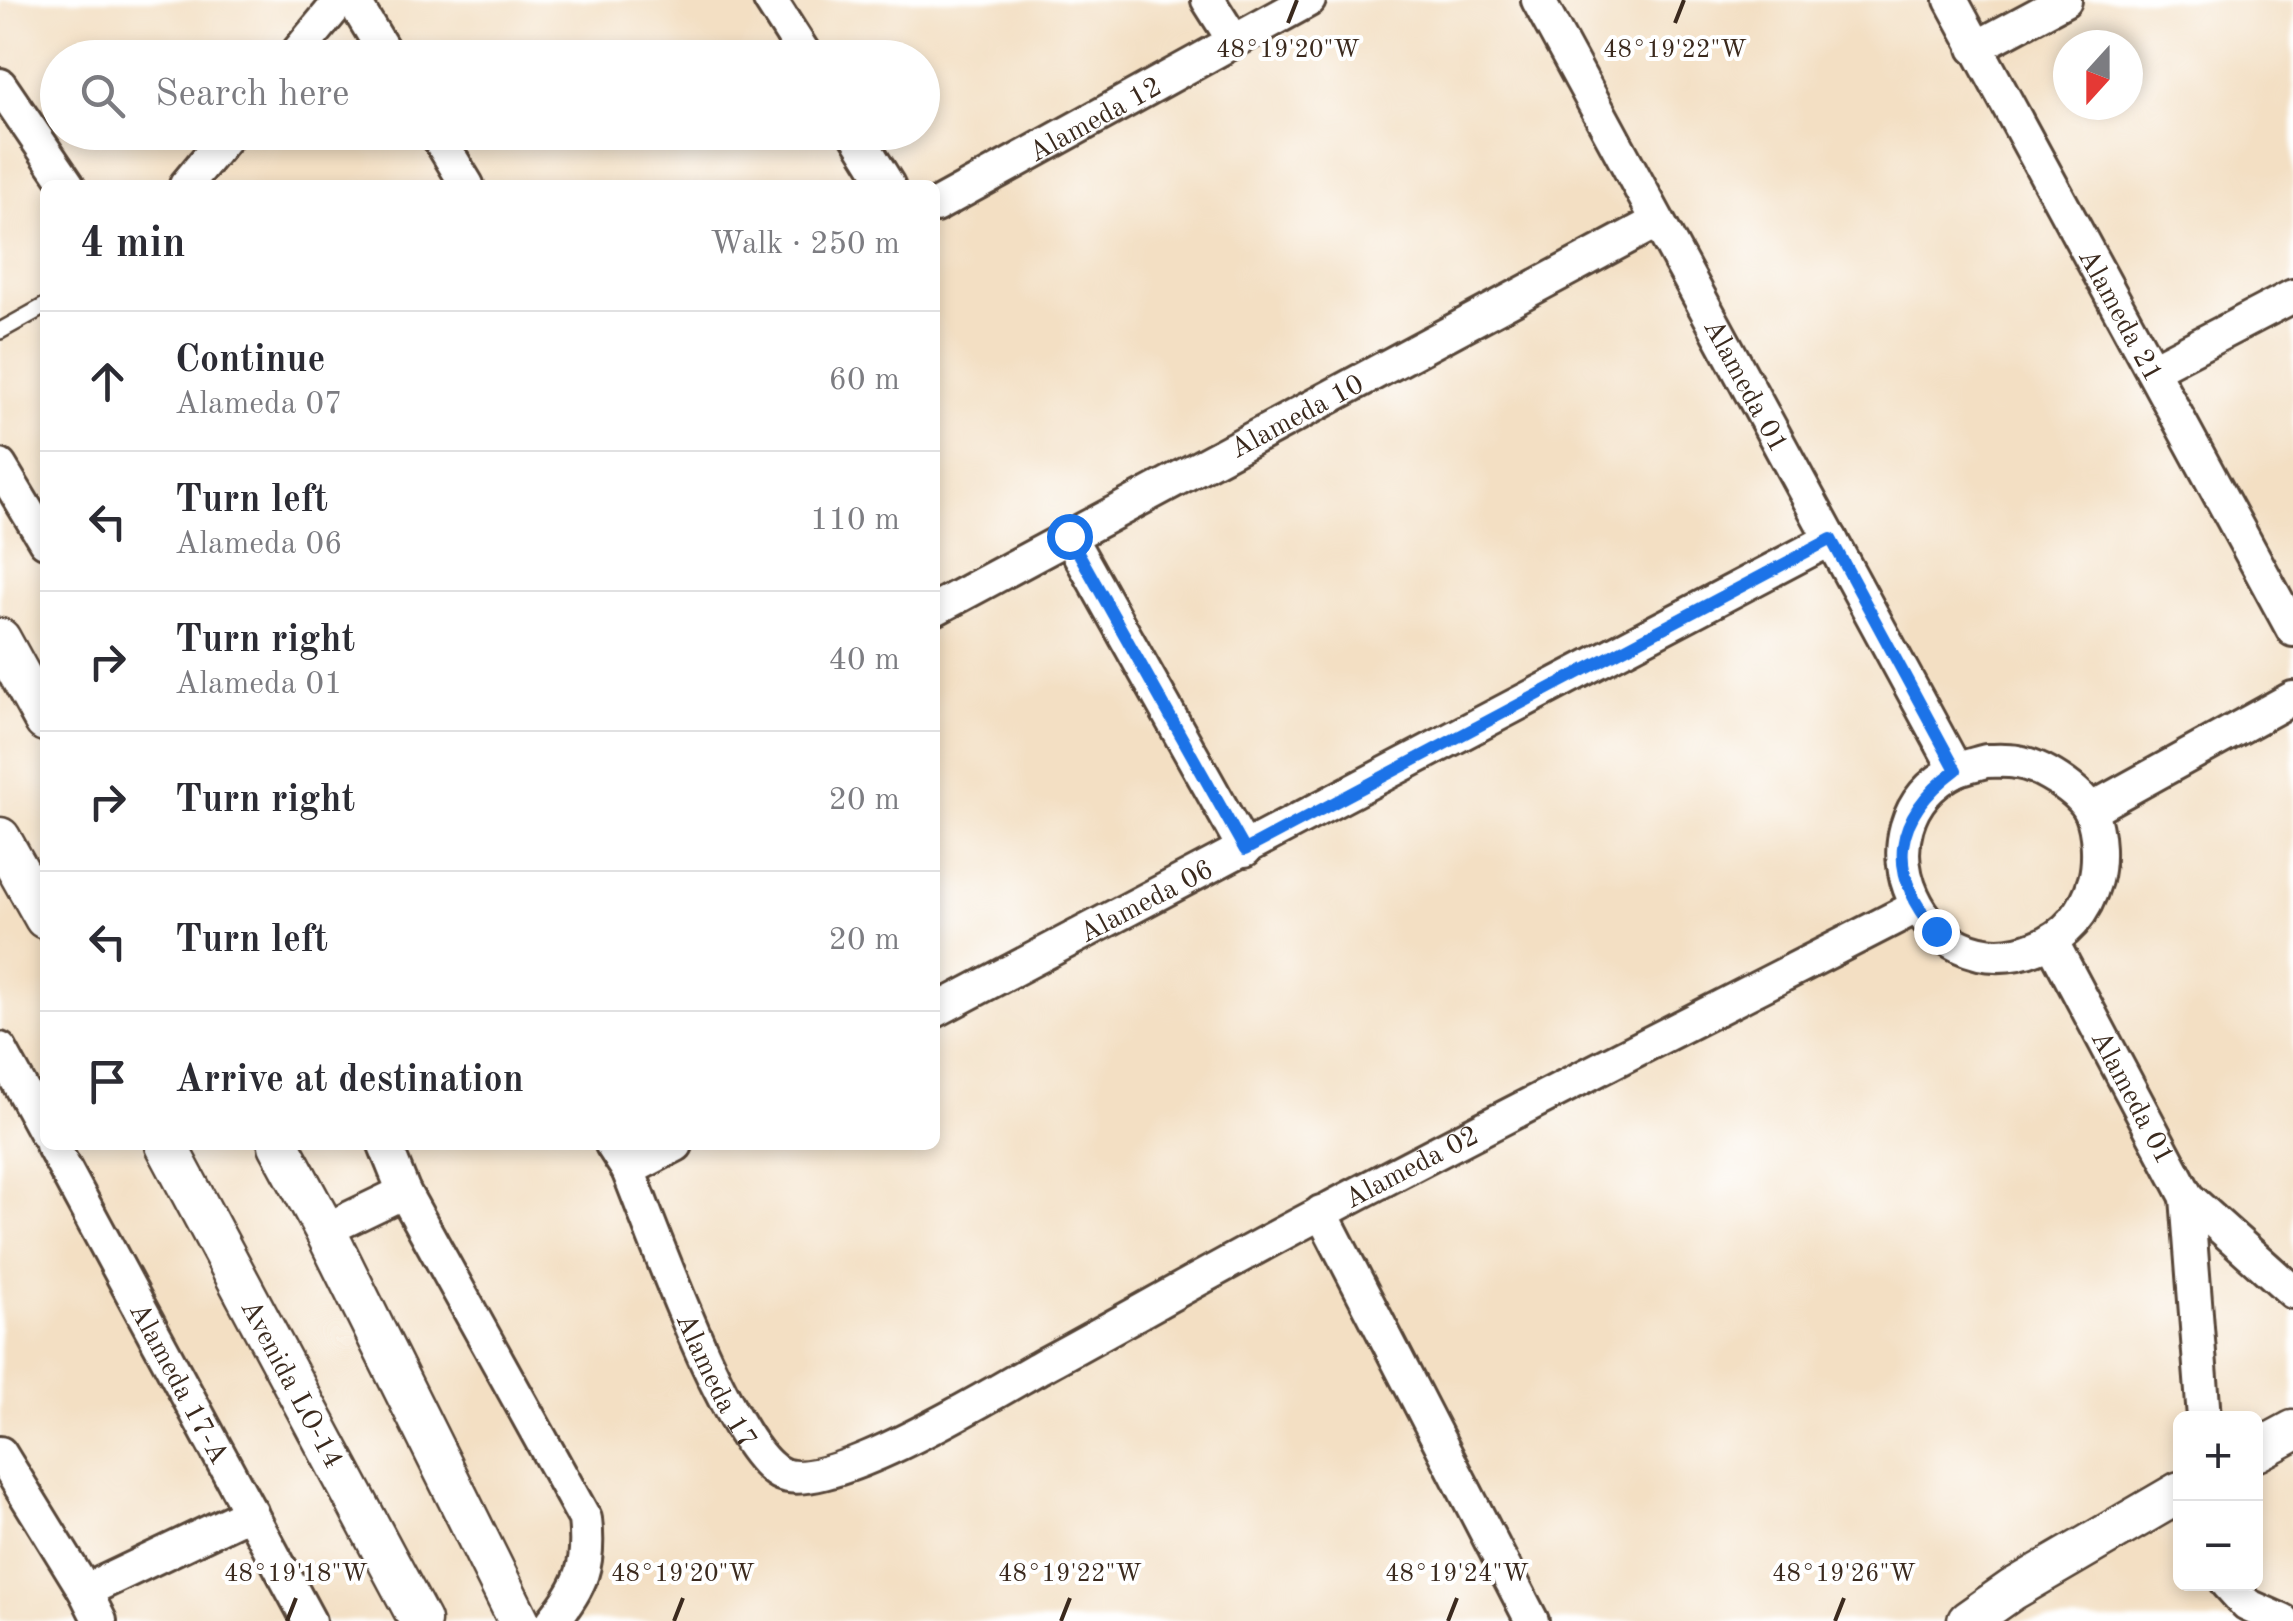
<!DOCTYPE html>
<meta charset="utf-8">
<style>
body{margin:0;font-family:"Old Standard TT",serif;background:#f7f7f7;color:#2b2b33}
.controls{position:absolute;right:30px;bottom:30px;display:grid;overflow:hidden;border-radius:15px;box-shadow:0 5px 15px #0003}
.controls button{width:90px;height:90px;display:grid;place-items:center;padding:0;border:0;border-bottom:2px solid #e1e1e2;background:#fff;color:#2b2b33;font:50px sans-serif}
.compass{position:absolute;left:2053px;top:30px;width:90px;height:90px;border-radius:50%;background:#fff;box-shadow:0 5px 15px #0003;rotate:201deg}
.stop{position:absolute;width:30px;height:30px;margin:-22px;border:8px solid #1a73e8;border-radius:50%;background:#fff}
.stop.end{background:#1a73e8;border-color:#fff;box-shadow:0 2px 10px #0008}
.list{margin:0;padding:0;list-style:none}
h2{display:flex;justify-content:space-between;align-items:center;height:130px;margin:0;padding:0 40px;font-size:42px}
h2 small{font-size:32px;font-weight:400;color:#7c7c81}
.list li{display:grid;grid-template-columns:65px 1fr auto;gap:30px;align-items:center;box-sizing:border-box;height:140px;padding:0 40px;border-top:2px solid #e1e1e2}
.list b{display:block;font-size:38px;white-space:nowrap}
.list p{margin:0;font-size:32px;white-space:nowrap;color:#7c7c81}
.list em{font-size:32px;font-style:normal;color:#7c7c81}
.icon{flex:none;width:55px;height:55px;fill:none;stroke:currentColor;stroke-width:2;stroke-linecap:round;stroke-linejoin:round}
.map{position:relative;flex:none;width:2293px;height:1621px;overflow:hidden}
.search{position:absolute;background:#fff;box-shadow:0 5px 15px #0003;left:40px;top:40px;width:900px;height:110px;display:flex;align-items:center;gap:25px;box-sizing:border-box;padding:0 35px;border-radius:55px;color:#7c7c81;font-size:38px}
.panel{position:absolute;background:#fff;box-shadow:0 5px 15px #0003;left:40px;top:180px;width:900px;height:970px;border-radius:15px}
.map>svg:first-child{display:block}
</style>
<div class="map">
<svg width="2293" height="1621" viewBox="0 0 2293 1621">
<rect width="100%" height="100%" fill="#fff"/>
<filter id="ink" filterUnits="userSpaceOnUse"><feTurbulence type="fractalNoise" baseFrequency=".01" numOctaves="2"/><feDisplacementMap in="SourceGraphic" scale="20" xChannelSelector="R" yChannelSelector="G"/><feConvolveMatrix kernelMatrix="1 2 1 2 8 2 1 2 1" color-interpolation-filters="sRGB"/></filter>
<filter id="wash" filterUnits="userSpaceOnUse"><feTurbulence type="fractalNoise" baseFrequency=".0048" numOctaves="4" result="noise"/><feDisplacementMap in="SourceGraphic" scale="40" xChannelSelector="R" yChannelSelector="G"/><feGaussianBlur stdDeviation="2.25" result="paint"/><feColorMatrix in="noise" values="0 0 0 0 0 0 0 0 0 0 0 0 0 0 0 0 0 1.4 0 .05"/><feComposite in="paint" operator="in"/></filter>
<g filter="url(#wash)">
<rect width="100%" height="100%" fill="#f3dfc3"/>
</g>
<g filter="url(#ink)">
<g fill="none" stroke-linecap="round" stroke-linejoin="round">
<defs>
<polyline id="service" points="0,331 45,306"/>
<g id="minor">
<polyline points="353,0 388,58"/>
<polyline points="770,0 807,58"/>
<polyline points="1208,0 1234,41"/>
<path id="s1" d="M1538,0L1956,770"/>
<path id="s2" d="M1951,0L2293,630"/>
<polyline points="1975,48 2065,0"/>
<polyline points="293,58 341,0"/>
<polyline points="0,85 68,185"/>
<polyline points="435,132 467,185"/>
<polyline points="855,132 888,185"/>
<polyline points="186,185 230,132"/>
<path id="s3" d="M935,206L1309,0"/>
<polyline points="2153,369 2293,296"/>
<polyline points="0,466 45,541"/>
<polyline points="1069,536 1245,850"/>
<path id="s4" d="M935,609L1656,222"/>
<path d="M1986,761C1996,761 2007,760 2017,762C2040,765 2081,791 2091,812C2099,832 2100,861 2095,880C2086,911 2068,935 2037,947C1923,993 1847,825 1956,770C1965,766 1976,764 1986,761Z"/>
<polyline points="2090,810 2293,698"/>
<path id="s5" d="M2052,942L2187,1197L2293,1292"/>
<path id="s6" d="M935,1011L1831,539"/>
<polyline points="0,1049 45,1132"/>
<path id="s7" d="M52,1145L309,1621"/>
<path d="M385,1145L404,1192L585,1519C590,1565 582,1585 553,1621"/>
<path id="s8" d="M612,1145L628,1170C653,1231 728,1445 779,1473C825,1498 998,1390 1045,1364C1137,1314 1229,1261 1323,1212C1519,1108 1718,1009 1916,907"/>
<polyline points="628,1170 676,1145"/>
<polyline points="2187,1197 2204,1418"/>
<polyline points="1321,1212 1532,1621"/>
<polyline points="325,1230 404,1192"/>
<polyline points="0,1453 85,1591 100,1621"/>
<polyline points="2228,1584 2247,1605 2283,1621"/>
<polyline points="85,1591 251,1512"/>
</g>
<g id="tertiary">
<polyline points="0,639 45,721"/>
<polyline points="0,838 45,918"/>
<path id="s9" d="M166,1145L420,1621"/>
<polyline points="279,1145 325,1230 519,1621"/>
<polyline points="2256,1451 2293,1431"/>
<polyline points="1968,1621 2012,1590 2180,1492"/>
</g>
</defs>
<!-- service casing -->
<use href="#service" stroke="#574537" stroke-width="20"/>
<!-- minor casing -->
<use href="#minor" stroke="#574537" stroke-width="38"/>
<!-- tertiary casing -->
<use href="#tertiary" stroke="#574537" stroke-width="45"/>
<!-- service -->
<use href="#service" stroke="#fff" stroke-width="15"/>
<!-- minor -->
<use href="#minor" stroke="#fff" stroke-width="32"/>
<!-- tertiary -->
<use href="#tertiary" stroke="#fff" stroke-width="40"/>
</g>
</g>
<g fill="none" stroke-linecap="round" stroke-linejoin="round" filter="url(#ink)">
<!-- route -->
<path stroke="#1a73e8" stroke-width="12" d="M1069,536L1245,850L1831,539L1956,770C1893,817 1885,870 1936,931"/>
</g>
<!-- ticks -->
<path fill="none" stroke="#3b2a1e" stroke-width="4" d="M1288,23L1297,0M1675,23L1684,0M287,1621L296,1598M674,1621L683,1598M1061,1621L1070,1598M1448,1621L1457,1598M1835,1621L1844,1598"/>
<g text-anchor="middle" stroke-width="8" stroke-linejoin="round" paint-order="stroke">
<!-- street labels -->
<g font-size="28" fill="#3b2a1e" stroke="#fff">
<text dy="10" stroke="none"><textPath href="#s3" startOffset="182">Alameda 12</textPath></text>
<text dy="10" stroke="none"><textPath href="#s2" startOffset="358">Alameda 21</textPath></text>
<text dy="10" stroke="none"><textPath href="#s1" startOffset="438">Alameda 01</textPath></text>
<text dy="10" stroke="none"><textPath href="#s4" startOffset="410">Alameda 10</textPath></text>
<text dy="10" stroke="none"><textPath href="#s6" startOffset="238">Alameda 06</textPath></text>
<text dy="10" stroke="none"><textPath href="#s5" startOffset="175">Alameda 01</textPath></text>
<text dy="10" stroke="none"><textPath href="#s8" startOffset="1080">Alameda 02</textPath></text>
<text dy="10" stroke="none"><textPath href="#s8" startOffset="258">Alameda 17</textPath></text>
<text dy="10" stroke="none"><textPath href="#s7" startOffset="270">Alameda 17-A</textPath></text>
<text dy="10" stroke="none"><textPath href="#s9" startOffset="270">Avenida LO-14</textPath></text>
</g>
</g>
<g font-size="25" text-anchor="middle" fill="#3b2a1e" stroke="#fff" stroke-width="8" stroke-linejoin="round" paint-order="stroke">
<text x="1675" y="57">48°19'22"W</text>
<text x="1288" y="57">48°19'20"W</text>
<text x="296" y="1581">48°19'18"W</text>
<text x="683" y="1581">48°19'20"W</text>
<text x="1070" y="1581">48°19'22"W</text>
<text x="1457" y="1581">48°19'24"W</text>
<text x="1844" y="1581">48°19'26"W</text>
</g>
</svg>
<div class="controls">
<button>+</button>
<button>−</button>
</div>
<svg class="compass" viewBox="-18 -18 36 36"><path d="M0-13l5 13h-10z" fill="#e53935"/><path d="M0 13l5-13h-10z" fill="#7c7c81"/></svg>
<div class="stop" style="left:1069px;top:536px"></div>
<div class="stop end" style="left:1936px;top:931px"></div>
<div class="search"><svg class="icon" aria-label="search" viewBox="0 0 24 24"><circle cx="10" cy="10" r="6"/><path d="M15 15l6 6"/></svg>Search here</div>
<section class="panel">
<h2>4 min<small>Walk · 250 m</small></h2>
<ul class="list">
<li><svg class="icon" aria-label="ahead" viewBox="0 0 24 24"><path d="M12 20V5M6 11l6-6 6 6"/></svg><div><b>Continue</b><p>Alameda 07</p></div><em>60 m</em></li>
<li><svg class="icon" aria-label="left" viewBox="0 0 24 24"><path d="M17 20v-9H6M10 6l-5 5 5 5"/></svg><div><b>Turn left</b><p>Alameda 06</p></div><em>110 m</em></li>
<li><svg class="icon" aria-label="right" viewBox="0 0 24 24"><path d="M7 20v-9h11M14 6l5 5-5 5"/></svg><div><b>Turn right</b><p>Alameda 01</p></div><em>40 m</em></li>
<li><svg class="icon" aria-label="right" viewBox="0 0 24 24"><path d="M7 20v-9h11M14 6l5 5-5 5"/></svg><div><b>Turn right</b></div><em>20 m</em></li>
<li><svg class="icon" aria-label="left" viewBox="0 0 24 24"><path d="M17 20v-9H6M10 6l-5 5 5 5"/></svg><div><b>Turn left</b></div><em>20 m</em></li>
<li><svg class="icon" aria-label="arrive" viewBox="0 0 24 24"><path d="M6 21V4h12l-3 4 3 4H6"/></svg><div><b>Arrive at destination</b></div></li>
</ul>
</section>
</div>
